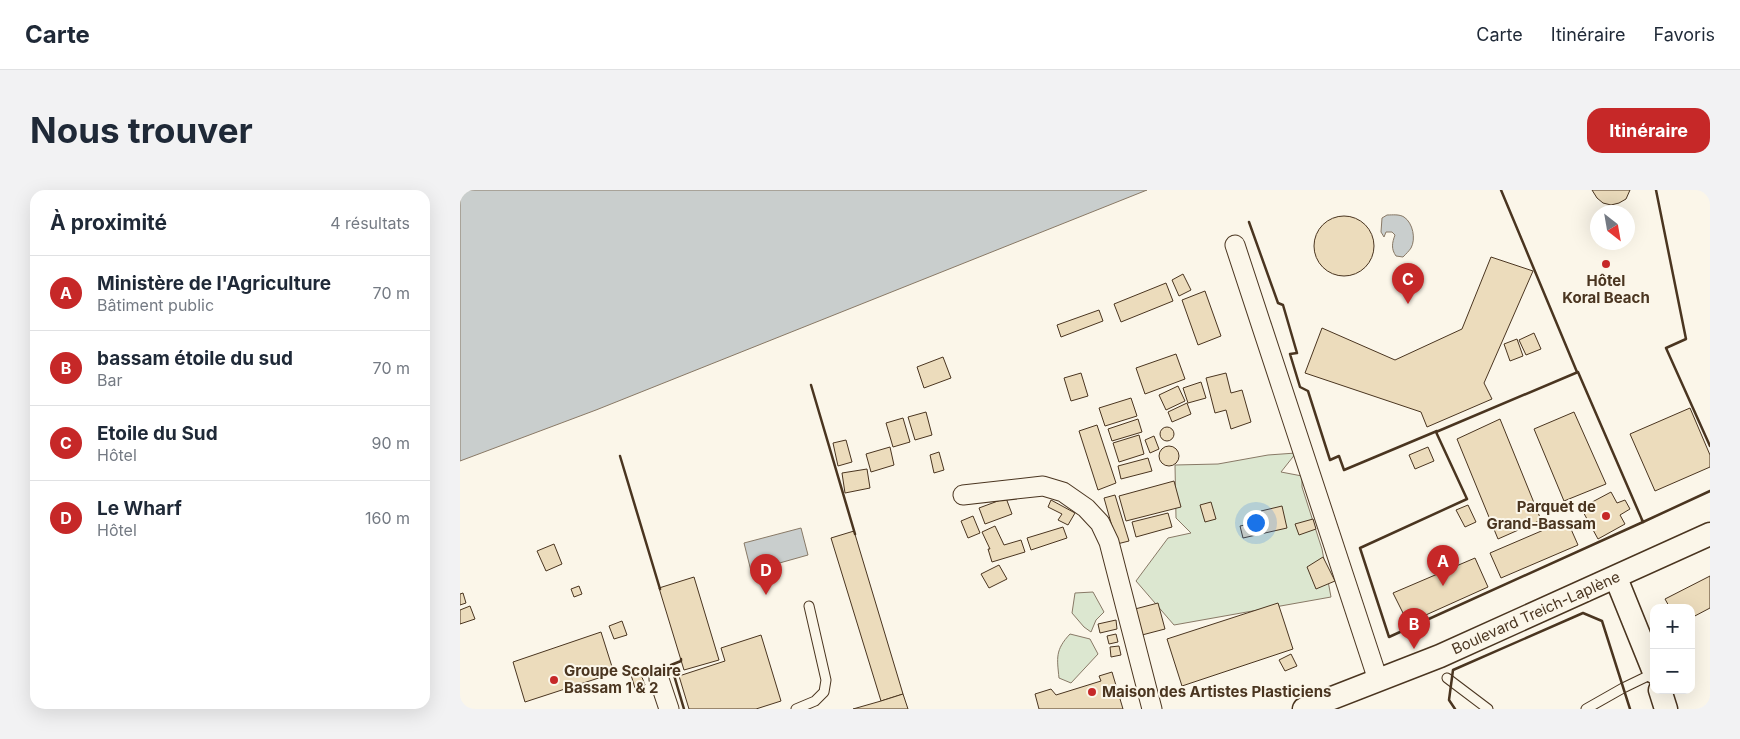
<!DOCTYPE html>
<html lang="fr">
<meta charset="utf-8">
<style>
body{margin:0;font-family:Inter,sans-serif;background:#f2f2f3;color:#1f2937}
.controls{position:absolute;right:15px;bottom:15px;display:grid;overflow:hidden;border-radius:10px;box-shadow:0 5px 20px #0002}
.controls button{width:45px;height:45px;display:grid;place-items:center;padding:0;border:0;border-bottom:1px solid #e0e1e3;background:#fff;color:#1f2937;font:25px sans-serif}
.compass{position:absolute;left:1130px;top:15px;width:45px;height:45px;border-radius:50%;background:#fff;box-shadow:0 5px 20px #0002;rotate:149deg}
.you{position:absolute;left:795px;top:332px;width:18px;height:18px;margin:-12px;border:4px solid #fff;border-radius:50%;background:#1a73e8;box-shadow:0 0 0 8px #1a73e833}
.badge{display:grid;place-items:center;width:32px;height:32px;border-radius:50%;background:#c62828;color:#fff;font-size:16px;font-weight:700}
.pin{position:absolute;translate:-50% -41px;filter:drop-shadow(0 1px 2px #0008)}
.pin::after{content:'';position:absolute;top:26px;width:18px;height:15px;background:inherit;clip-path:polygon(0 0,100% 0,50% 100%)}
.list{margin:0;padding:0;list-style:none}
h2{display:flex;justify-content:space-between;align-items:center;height:65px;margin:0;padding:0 20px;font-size:21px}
h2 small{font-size:16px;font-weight:400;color:#747a83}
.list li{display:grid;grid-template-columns:32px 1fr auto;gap:15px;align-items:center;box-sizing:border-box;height:75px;padding:0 20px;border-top:1px solid #e0e1e3}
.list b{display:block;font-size:19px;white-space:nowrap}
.list p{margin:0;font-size:16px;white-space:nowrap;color:#747a83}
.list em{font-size:16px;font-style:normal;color:#747a83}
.map{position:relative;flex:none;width:1250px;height:519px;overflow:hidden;border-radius:15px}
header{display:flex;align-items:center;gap:30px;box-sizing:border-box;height:70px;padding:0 25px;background:#fff;border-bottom:1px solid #e0e1e3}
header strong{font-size:24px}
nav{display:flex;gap:28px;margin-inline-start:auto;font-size:18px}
.intro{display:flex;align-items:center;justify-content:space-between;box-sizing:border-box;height:120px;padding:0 30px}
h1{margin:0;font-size:35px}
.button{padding:12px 22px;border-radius:15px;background:#c62828;color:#fff;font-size:18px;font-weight:700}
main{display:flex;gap:30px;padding:0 30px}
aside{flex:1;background:#fff;border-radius:15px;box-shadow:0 5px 20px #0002}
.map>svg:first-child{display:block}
</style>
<header>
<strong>Carte</strong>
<nav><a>Carte</a><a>Itinéraire</a><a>Favoris</a></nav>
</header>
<div class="intro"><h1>Nous trouver</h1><a class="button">Itinéraire</a></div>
<main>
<aside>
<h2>À proximité<small>4 résultats</small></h2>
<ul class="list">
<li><span class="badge">A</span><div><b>Ministère de l'Agriculture</b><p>Bâtiment public</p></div><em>70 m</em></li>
<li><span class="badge">B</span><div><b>bassam étoile du sud</b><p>Bar</p></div><em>70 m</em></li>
<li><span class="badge">C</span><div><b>Etoile du Sud</b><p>Hôtel</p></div><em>90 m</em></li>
<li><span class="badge">D</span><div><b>Le Wharf</b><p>Hôtel</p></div><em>160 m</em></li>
</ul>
</aside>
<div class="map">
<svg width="1250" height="519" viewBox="0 0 1250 519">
<rect width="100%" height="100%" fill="#fbf6e9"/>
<!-- green -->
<g fill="#dce7d0" stroke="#887966">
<polygon points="836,263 821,282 842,286 842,297 862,359 871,407 714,435 676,391 708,348 731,343 716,328 715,275 758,274 808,265"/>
<polygon points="633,402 644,422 636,430 631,442 624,437 612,423 615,403"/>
<path d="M610,444L630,449L638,464L611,493L599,488C597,468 595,460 610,444Z"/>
</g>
<!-- water -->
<g fill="#c9cecd" stroke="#887966">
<polygon points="0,0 687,0 136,220 0,271"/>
<path d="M927,25C933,25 939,24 944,27C953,33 956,49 951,58C949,61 946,64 943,67L936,66C931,59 932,53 935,45L932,42H926L924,47L921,42L922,28Z"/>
<polygon points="341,338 348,365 291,381 284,353"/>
</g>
<!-- building -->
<g fill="#ecdcbc" stroke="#4a3520">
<polygon points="1132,0 1170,0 1166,9 1159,13 1151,15 1143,13 1137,8"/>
<circle cx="884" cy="56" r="30"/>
<polygon points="1031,67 1073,81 1024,193 1032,209 967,237 961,222 845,183 862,138 935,170 1002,139"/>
<polygon points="723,84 731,100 719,106 712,90"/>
<polygon points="706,93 713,111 661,132 654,114"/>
<polygon points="745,101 761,146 738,155 722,110"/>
<polygon points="639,120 643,131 601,147 597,135"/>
<polygon points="1074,143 1081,159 1066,165 1059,150"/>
<polygon points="1057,149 1063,166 1050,171 1044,154"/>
<polygon points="716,164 725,189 685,204 676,178"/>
<polygon points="483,167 491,188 464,198 457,177"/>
<polygon points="621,183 628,206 611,211 604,188"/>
<polygon points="766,183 771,203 782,200 791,232 771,239 766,220 755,223 746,188"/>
<polygon points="741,192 746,208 728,213 723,198"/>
<polygon points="718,196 725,211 706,220 699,205"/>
<polygon points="671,208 677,226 645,236 639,218"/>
<polygon points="727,213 731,224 712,232 708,222"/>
<polygon points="1230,218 1250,265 1250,277 1195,301 1170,244"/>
<polygon points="466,222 472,245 455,250 448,227"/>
<polygon points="1114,222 1146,294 1104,311 1074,239"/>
<polygon points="443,228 450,252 433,257 426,233"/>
<polygon points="678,229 682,242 652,251 648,239"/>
<polygon points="1040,229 1081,330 1038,349 997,249"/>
<polygon points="637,235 656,293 638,300 619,241"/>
<circle cx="707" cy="244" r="7"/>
<polygon points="679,245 684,264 659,272 653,253"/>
<polygon points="694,246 699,259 690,263 685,250"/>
<polygon points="386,250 392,272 378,276 373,253"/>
<circle cx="709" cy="266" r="10"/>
<polygon points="430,257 434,275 411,282 406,264"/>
<polygon points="968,257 974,271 955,279 949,265"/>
<polygon points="479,262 484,280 474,283 470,265"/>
<polygon points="688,268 692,281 661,289 658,276"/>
<polygon points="407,279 410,298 385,303 382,283"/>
<polygon points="714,291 721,317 666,331 659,306"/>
<polygon points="1151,302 1157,313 1165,310 1170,319 1160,325 1165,334 1138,349 1121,318"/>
<polygon points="655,305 669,351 657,354 644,308"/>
<polygon points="546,308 552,324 525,334 519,318"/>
<polygon points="591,310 615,323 608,335 598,330 602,324 588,317"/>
<polygon points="751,312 756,329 745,332 740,315"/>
<polygon points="1008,315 1016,332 1005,337 996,320"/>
<polygon points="822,316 827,338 783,348 780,336 803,331 801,321"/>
<polygon points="708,323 712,337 676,347 672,332"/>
<polygon points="513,326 520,343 508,348 501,331"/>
<polygon points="853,329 856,339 839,345 835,334"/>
<polygon points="1107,330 1118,355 1041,388 1030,363"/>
<polygon points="535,336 544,355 561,350 565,362 532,372 528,359 530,359 522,342"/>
<polygon points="603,337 607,348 571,360 567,348"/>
<polygon points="394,341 443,504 421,511 371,348"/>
<polygon points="94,354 102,374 86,381 77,361"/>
<polygon points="863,367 875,391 856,399 847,377"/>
<polygon points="1015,368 1028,397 948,433 933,403"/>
<polygon points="539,375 547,389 529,398 521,384"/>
<polygon points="1250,386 1250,418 1231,428 1231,418 1210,418 1205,409"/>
<polygon points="234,387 259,470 224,480 199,398"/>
<polygon points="119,396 122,404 114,407 111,399"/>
<polygon points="3,403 6,413 0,415 0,404"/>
<polygon points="698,413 705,439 682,445 675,419"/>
<polygon points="818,413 833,459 722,496 707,449"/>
<polygon points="10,416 15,429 0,434 0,420"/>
<polygon points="656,430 657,439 640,443 638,434"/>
<polygon points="162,431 167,445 154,449 149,436"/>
<polygon points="141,442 154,483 65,512 53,472"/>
<polygon points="656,444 658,452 649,454 647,446"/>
<polygon points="301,445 321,511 296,519 229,519 219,486 265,471 261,458"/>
<polygon points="659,456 661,465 651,467 650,457"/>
<polygon points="831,464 837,476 825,481 819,470"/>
<polygon points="180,482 185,495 175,498 171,485"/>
<polygon points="652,482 663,519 579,519 575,504 591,499 596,505 641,491 639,486"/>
<polygon points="443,504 448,519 393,519 421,511"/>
</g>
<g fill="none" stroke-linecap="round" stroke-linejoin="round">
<defs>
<g id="service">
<polyline points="987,488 1028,519"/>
<polyline points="336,519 355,511 364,502 366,490 349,416"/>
<polyline points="1126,519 1163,498 1194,483"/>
</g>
<g id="minor">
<polyline points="775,55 918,490"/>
<polyline points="503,305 583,296 603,302 626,318 640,333 649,352 692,519"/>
<polyline points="199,489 209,519"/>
</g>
<g id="tertiary">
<polyline points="1156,388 1194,482"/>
<polyline points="1200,500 1206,519"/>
<polyline points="844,519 980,466 1250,344"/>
</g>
</defs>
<!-- service casing -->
<use href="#service" stroke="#4a3520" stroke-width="11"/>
<!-- minor casing -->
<use href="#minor" stroke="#4a3520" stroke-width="21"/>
<!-- tertiary casing -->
<use href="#tertiary" stroke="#4a3520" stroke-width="25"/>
<!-- service -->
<use href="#service" stroke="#fbf6e9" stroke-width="9"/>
<!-- minor -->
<use href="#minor" stroke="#fbf6e9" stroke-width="19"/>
<!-- tertiary -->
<use href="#tertiary" stroke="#fbf6e9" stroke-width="22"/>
<!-- wall -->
<g stroke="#4a3520" stroke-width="2.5">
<polyline points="1041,0 1117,182"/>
<polyline points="1196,0 1226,149 1206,158 1250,256"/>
<polyline points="789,32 818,113 823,115 837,163 830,164 840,197 848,201 870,270 879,266 884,280 977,241"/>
<polygon points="1118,182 1183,332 929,447 900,358 1007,309 976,242"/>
<polyline points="351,195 395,344"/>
<polyline points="160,266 200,399"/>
<polyline points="1182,330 1183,332 1250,301"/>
<polyline points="221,469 221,471 211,475 224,519"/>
<polyline points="995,519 989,510 993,480 1123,423 1142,431 1170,519"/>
</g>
</g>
<!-- markers -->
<g fill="#c62828" stroke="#fbf6e9" stroke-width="2">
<circle cx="1146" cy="74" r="5"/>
<circle cx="1146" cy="326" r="5"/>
<circle cx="94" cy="490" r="5"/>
<circle cx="632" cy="502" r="5"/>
</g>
<g text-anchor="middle" stroke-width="4" stroke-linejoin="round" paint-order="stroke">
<!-- poi labels -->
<g font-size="15" font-weight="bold" fill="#4a3520" stroke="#fbf6e9" text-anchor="start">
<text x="1146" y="96" text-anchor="middle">Hôtel<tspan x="1146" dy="17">Koral Beach</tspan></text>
<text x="1136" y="322" text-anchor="end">Parquet de<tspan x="1136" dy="17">Grand-Bassam</tspan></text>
<text x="104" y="486">Groupe Scolaire<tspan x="104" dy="17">Bassam 1 &amp; 2</tspan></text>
<text x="642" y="507">Maison des Artistes Plasticiens</text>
</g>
<!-- street labels -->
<g font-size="15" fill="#4a3520" stroke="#fbf6e9">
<text transform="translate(1076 423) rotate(-24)" y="5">Boulevard Treich-Laplène</text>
</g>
</g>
</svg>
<div class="controls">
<button>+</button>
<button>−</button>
</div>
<svg class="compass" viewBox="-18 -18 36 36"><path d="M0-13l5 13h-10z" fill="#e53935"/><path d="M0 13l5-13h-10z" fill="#747a83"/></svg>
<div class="you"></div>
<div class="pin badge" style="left:983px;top:396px">A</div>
<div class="pin badge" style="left:954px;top:459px">B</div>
<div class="pin badge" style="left:948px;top:114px">C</div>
<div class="pin badge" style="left:306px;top:405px">D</div>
</div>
</main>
